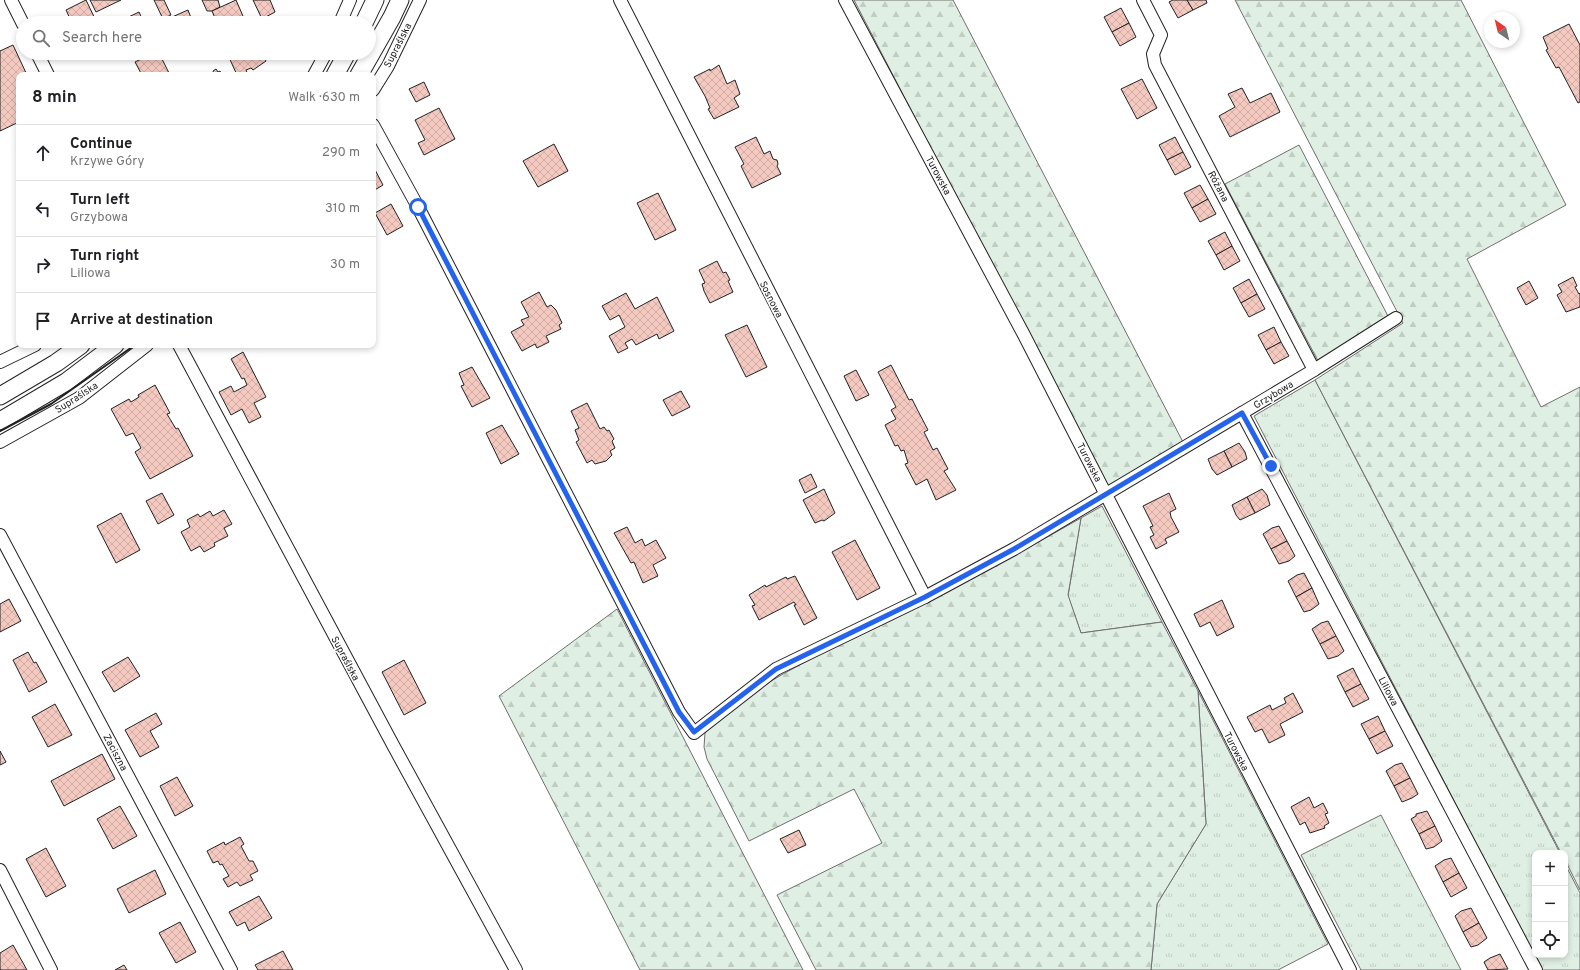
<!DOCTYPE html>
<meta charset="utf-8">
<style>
body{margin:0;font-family:Overpass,sans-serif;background:#f2f2f2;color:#202124}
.controls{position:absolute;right:12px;bottom:12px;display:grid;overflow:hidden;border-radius:8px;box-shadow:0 2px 6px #0003}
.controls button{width:36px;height:36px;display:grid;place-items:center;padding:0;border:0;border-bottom:1px solid #e0e0e0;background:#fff;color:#202124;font:20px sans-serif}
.compass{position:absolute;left:1484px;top:12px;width:36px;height:36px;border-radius:50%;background:#fff;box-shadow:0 2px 6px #0003;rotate:325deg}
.stop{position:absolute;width:12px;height:12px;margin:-9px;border:3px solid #2563eb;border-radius:50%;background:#fff}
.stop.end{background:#2563eb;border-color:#fff;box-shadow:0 1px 4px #0008}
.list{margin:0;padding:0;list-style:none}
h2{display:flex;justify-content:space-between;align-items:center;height:52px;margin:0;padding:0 16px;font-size:17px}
h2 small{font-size:13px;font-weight:400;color:#757577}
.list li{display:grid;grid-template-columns:26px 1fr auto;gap:12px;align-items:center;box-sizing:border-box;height:56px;padding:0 16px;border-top:1px solid #e0e0e0}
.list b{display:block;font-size:15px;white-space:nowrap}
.list p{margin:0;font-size:13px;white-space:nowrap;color:#757577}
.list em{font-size:13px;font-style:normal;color:#757577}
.icon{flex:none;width:22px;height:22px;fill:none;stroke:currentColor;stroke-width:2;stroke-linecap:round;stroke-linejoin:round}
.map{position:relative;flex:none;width:1580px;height:970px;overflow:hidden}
.search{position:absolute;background:#fff;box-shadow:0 2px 6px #0003;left:16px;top:16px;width:360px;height:44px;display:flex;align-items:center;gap:10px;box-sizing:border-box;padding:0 14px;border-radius:22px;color:#757577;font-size:15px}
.panel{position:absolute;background:#fff;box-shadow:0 2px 6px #0003;left:16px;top:72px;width:360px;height:276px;border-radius:8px}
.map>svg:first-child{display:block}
</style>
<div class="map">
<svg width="1580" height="970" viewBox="0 0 1580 970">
<defs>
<pattern id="grass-tufts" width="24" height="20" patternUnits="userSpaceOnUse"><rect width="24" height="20" fill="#e0efe3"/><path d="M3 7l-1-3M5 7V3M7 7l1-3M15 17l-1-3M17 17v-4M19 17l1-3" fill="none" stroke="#c0cdc2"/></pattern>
<pattern id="forest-firs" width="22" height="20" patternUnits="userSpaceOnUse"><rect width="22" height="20" fill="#e0efe3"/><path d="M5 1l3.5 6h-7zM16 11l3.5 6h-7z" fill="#c0cdc2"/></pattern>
<pattern id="building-cross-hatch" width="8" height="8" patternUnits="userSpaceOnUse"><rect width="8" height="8" fill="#f3c9c0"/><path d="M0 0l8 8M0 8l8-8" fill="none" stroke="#d0aca5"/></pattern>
</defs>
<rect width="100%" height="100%" fill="#fff"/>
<!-- grass -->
<g fill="url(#grass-tufts)" stroke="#6f6f6f">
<polygon points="1315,380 1560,853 1535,853 1535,955 1565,955 1565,864 1580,893 1580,970 1542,970 1254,416"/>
<polygon points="1102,506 1162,622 1081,633 1068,596 1081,518"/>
<polygon points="1198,691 1328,944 1278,970 1151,970 1157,904 1206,824"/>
<polygon points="1381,815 1461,970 1361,970 1301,855"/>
</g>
<!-- forest -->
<g fill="url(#forest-firs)" stroke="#6f6f6f">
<polygon points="854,0 953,0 1183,442 1107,488"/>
<polygon points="1235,0 1461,0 1566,205 1467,259 1541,407 1580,387 1580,890 1565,860 1565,853 1561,853 1315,380 1403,323"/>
<polygon points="1299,145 1389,318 1318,361 1225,184"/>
<path d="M1081,518L1068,595L1081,633L1162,622L1198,691L1206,824L1157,904L1151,970H816L777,895L882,843L854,789L749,841L707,759L704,747L705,733C755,679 834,649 900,616C962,585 1021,552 1081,518Z"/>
<polygon points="617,609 803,970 640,970 499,696"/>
</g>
<!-- building -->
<g fill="url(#building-cross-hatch)" stroke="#222">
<polygon points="86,0 97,23 72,23 66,10"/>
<polygon points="90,0 121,0 96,12"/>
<polygon points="154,0 164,0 171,15 163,19"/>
<polygon points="202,0 218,0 220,7 212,11 207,11"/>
<polygon points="236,0 246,23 217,23 212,11"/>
<polygon points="253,0 270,0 275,12 262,19"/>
<polygon points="1173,0 1187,0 1193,10 1178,18 1169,2"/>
<polygon points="1187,0 1206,0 1207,3 1193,10"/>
<polygon points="1121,8 1129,23 1112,32 1104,17"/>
<polygon points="188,10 193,23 164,23 163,21"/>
<polygon points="139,12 144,23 116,23"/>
<polygon points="278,18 280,23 270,23 270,21"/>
<polygon points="1129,23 1136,37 1120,46 1112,32"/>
<polygon points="1569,24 1580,45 1580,102 1578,103 1559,67 1556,68 1546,50 1548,49 1543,37"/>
<polygon points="13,45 27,75 19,75 19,122 0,131 0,51"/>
<polygon points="140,53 153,53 143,58"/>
<polygon points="153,53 159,53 170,75 142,75 135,62"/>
<polygon points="179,53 190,53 181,57"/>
<polygon points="227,53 262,53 266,61 253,70 251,68 246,70 248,75 237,75"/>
<polygon points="719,65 727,84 735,80 740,94 734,98 739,107 714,119 708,109 710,108 705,96 694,77 710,69 710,71"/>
<polygon points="216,69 218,72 220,71 222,75 212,75 214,74 213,71"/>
<polygon points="1142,79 1157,108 1137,119 1121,89"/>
<polygon points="424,82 430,95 416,102 409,89"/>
<polygon points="1242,88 1250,103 1271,93 1280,112 1230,137 1219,116 1235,107 1228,94"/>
<polygon points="439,108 455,139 424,155 418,143 425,140 415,120"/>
<polygon points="756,137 764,154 770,151 773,159 777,160 778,164 777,166 781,174 752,188 741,166 744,164 735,147"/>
<polygon points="1175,137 1183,152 1167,160 1159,145"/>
<polygon points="554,144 568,171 538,187 523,161"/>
<polygon points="1183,152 1191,167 1175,175 1167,160"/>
<polygon points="373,166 383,185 373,191"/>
<polygon points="1200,185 1208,199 1192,208 1184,193"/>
<polygon points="658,193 676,230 655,240 637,203"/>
<polygon points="1208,199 1216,214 1200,222 1192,208"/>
<polygon points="391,204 403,226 387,235 375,213"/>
<polygon points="1225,232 1232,246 1216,255 1208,241"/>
<polygon points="1232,246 1240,261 1224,270 1216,255"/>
<polygon points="717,261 723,273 726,272 730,280 728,281 733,292 710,303 704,291 702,284 705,283 699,270"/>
<polygon points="1573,277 1577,286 1575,287 1579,294 1580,293 1580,307 1566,312 1557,295 1562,292 1558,285"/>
<polygon points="1249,279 1257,294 1241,303 1233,288"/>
<polygon points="1529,281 1538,298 1526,305 1517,288"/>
<polygon points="539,292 547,307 551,305 556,310 562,323 559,325 561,329 546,336 549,342 537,348 535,344 522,351 511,332 524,325 521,320 529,317 521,302"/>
<polygon points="626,293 635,309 657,297 674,331 659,339 657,334 636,345 632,339 625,343 628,348 618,353 609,336 625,327 619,315 610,320 602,306"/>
<polygon points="1257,294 1265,309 1249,317 1241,303"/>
<polygon points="747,325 767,367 746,377 725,335"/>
<polygon points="1274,327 1281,342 1266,350 1258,335"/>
<polygon points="1281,342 1289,356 1274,364 1266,350"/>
<polygon points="243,352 266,397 254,403 261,417 249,423 242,409 231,415 219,392 231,386 234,392 247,385 244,378 242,379 231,359"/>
<polygon points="891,365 909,400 912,399 917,409 928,430 924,432 933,450 937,448 948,469 944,471 956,490 936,500 927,479 916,485 905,464 908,463 904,450 901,451 898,445 895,446 885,425 896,419 891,410 896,407 878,372"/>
<polygon points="472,367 490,398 472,407 461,386 464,385 459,373"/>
<polygon points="856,370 869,395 856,401 844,376"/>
<polygon points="155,385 170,413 167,414 176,429 178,428 193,456 150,479 135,452 141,448 133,433 126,436 111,409 129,399 131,402 139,397 138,395"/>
<polygon points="681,391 690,407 672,416 663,400"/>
<polygon points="587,403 600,429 604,427 607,431 609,430 614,439 612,441 615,448 610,451 612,455 606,461 595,464 592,460 587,463 576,442 579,440 575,430 579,428 571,411"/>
<polygon points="502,425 519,454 501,464 486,433"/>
<polygon points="1239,443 1245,452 1247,459 1232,467 1224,451"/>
<polygon points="1224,451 1232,467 1217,475 1212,469 1208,459"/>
<polygon points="811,474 817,487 805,493 799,480"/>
<polygon points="824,489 835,513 824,521 822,520 815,523 803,500"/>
<polygon points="1262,489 1267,495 1270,505 1255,513 1247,497"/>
<polygon points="162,493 174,515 158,524 146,501"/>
<polygon points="1169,493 1176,509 1170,512 1171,517 1179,532 1165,539 1167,543 1156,549 1150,537 1154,535 1150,527 1153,526 1143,506"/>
<polygon points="1247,497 1255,513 1240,520 1236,515 1232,505"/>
<polygon points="224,510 232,524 224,528 228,536 214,543 215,546 204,552 200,546 191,551 181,532 190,527 187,520 198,514 200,517 210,511 213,516"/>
<polygon points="121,513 140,550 116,563 97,526"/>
<polygon points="1279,526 1287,541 1271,549 1263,534 1272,528"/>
<polygon points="627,527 635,543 642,539 645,546 656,540 666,558 653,565 658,576 643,583 634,562 631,563 614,533"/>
<polygon points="855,540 880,588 857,600 832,552"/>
<polygon points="1287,541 1295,556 1289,561 1279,564 1271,549"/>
<polygon points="1304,573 1312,588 1296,597 1288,581 1297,575"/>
<polygon points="795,576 817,618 804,625 794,605 796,605 794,602 759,620 752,606 755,605 749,595 765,585 766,587 786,577 787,579"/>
<polygon points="1312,588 1319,604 1311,610 1304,612 1296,597"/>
<polygon points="9,599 21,621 0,632 0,604"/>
<polygon points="1222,600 1234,627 1217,636 1210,622 1200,627 1194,614"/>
<polygon points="1328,621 1336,636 1320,644 1312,629 1321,623"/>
<polygon points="1336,636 1344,651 1338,656 1328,659 1320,644"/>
<polygon points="28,652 34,663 36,662 47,682 29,692 13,660"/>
<polygon points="128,657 140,676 114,692 102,672"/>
<polygon points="404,660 426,703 404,715 382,672"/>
<polygon points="1353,668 1361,684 1345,692 1337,676"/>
<polygon points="1361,684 1369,699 1353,707 1345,692"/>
<polygon points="1293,693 1303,712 1280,724 1285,735 1269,743 1262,729 1255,732 1247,717 1270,705 1272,710 1286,703 1284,698"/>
<polygon points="55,704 72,735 48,747 32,717"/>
<polygon points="156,713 162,724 150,731 159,747 140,757 125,730"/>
<polygon points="1378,716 1385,731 1369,739 1361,724"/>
<polygon points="1385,731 1393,746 1377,754 1369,739"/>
<polygon points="0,751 6,762 0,765"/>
<polygon points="102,754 115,779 64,806 51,781"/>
<polygon points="1402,763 1410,778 1394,786 1386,771 1395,765"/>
<polygon points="177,777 193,806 175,816 160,786"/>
<polygon points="1410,778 1418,794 1412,798 1402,802 1394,786"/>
<polygon points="1309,797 1314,808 1323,803 1328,813 1325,814 1329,823 1324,826 1325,828 1310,833 1305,822 1300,825 1291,807"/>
<polygon points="120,806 137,836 113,849 97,819"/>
<polygon points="1427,811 1435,826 1419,834 1411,819 1416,816 1416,814"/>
<polygon points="1435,826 1442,841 1434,847 1426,849 1419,834"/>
<polygon points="799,830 806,845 788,853 780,839"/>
<polygon points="240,837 244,844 241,846 249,861 253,861 258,871 250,875 253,880 240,886 237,882 228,887 223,879 229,876 222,864 220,865 218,861 213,863 207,851 224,842 225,845"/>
<polygon points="46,848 66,886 46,897 26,859"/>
<polygon points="1451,858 1459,873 1443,882 1435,866 1444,860"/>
<polygon points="155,870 166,894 129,913 117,889"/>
<polygon points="1459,873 1467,888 1451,897 1443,882"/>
<polygon points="259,896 272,918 249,931 245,922 237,926 229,912"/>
<polygon points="1471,908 1479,923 1463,932 1455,916 1461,911"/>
<polygon points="180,922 196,952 176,963 159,933"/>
<polygon points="1479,923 1487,938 1478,945 1471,947 1463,932"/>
<polygon points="13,945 27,970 0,970 0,953"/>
<polygon points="283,951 293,970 258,970 255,965"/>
<polygon points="1500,954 1508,969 1488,970 1484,962 1490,958"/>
<polygon points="124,965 127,970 115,970"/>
</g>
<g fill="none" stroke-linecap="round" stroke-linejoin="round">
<defs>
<g id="street">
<polyline points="11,0 23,24"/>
<polyline points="620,0 925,597"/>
<polyline points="845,0 1024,335 1350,970"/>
<polyline points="1143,0 1161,35 1153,54 1155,65 1314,370"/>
<polyline points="340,23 350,0"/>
<polyline points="37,53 48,75"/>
<polyline points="314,75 326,53"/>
<polyline points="373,90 388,66 420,0"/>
<polyline points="373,125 418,207 679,712 694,733 776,669 925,597 1014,549 1314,370 1396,318"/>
<polyline points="179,345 393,745 516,970"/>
<polyline points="0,362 35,345"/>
<polyline points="1242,413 1536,970"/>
<polyline points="0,442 79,398 147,345"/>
<polyline points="0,535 231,970"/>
<polyline points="0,870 51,970"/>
</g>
<g id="secondary">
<polyline points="364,23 375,0"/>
<polyline points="335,75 347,53"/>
<polyline points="359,75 392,17 400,0"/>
<polyline points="0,396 56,363 81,345"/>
<polyline points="0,421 66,382 115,345"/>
</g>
</defs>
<!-- street casing -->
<use href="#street" stroke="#222" stroke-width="14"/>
<!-- secondary casing -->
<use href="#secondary" stroke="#222" stroke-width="19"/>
<!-- street -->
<use href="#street" stroke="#fff" stroke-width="12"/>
<!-- secondary -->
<use href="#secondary" stroke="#fff" stroke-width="17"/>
<!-- wall -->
<polyline stroke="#222" stroke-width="2" points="0,431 51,404 135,345"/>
</g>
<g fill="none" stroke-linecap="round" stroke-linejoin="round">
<!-- route -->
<polyline stroke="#2563eb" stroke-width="5" points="418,207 679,712 694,732 776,669 925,597 1014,549 1242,413 1271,466"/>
</g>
<g text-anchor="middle" stroke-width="3" stroke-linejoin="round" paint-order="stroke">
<!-- street labels -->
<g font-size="10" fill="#222" stroke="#fff">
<text transform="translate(397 45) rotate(-63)" y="4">Supraślska</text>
<text transform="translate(939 175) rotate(62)" y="4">Turowska</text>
<text transform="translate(1219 186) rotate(62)" y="4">Różana</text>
<text transform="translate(772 299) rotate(63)" y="4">Sosnowa</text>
<text transform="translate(1273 394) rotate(-31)" y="4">Grzybowa</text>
<text transform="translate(76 397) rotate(-33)" y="4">Supraślska</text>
<text transform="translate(1090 462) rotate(63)" y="4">Turowska</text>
<text transform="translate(346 658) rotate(62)" y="4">Supraślska</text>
<text transform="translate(1389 691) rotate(62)" y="4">Liliowa</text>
<text transform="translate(1237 751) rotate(63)" y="4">Turowska</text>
<text transform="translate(116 752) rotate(62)" y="4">Zaciszna</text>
</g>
</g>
</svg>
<div class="controls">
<button>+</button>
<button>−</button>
<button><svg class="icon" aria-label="locate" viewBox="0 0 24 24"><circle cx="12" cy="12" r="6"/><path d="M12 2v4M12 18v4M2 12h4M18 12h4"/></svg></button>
</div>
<svg class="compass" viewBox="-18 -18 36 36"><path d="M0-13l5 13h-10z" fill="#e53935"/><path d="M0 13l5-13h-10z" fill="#757577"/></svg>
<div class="stop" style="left:418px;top:207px"></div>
<div class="stop end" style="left:1271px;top:466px"></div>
<div class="search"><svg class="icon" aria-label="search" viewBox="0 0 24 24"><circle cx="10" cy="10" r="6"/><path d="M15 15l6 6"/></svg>Search here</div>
<section class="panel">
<h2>8 min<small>Walk · 630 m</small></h2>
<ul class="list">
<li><svg class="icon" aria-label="ahead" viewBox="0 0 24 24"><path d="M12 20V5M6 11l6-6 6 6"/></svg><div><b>Continue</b><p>Krzywe Góry</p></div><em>290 m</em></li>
<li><svg class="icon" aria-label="left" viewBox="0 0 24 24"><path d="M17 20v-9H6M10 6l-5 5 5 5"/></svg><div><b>Turn left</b><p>Grzybowa</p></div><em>310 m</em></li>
<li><svg class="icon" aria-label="right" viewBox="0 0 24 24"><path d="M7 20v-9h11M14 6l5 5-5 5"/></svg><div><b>Turn right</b><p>Liliowa</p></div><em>30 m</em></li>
<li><svg class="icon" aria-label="arrive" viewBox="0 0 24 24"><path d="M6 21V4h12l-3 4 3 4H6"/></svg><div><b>Arrive at destination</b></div></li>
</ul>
</section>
</div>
